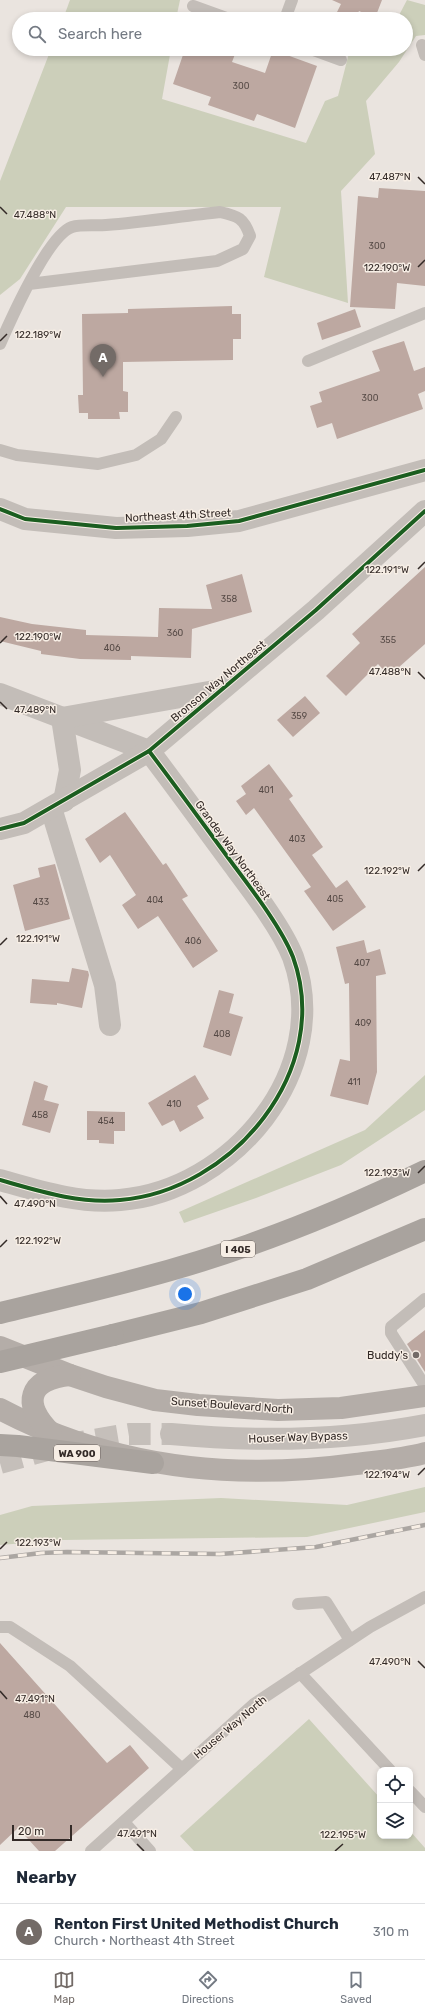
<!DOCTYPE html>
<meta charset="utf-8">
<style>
body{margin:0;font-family:Rubik,sans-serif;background:#f2f2f3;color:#1f2937}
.controls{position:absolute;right:12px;bottom:12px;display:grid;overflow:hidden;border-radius:8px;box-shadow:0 2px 6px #0003}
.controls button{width:36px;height:36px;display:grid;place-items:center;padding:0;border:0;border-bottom:1px solid #e0e1e3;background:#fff;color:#1f2937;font:20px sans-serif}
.scale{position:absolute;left:12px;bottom:10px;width:60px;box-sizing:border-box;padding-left:4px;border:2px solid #332a27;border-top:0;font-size:11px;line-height:14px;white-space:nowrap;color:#332a27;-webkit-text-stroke:3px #f7eee5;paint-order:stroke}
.you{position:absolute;left:185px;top:1294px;width:14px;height:14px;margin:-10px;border:3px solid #fff;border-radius:50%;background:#1a73e8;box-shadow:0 0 0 6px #1a73e833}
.badge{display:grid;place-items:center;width:26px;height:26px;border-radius:50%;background:#736b67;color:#fff;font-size:13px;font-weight:700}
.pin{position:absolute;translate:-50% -33px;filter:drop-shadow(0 1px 2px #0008)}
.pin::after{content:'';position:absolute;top:21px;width:14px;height:12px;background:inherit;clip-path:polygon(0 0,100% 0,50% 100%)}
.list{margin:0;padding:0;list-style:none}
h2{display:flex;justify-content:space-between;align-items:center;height:52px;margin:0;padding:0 16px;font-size:17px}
h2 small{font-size:13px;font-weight:400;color:#747a83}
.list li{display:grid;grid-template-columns:26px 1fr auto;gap:12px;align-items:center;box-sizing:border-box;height:56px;padding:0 16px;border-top:1px solid #e0e1e3}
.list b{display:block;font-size:15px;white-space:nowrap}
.list p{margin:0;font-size:13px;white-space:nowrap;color:#747a83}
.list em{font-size:13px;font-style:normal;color:#747a83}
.icon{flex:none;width:22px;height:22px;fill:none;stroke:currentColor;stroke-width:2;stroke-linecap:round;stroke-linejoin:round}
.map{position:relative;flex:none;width:425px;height:1851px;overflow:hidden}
.search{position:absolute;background:#fff;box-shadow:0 2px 6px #0003;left:12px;right:12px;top:12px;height:44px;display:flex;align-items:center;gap:10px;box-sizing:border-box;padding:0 14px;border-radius:22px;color:#747a83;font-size:15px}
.sheet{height:108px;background:#fff}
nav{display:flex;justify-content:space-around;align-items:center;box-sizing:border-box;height:56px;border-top:1px solid #e0e1e3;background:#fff;font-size:11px;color:#747a83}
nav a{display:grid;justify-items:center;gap:2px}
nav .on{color:#736b67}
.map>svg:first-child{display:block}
</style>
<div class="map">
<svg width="425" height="1851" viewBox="0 0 425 1851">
<rect width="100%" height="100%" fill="#eae4df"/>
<!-- green -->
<g fill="#cccfba">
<polygon points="70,0 180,0 176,19 63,19"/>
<polygon points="407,0 425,5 425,35 416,36 399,62 366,101 375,154 341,191 348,303 264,277 281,207 66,207 20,279 0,295 0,181 51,49 171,49 162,99 306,143 325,101 338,96 350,49 406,49 406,19 397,19"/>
<polygon points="425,1075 425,1110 341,1165 256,1198 184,1223 179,1212 365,1130"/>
<polygon points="425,1487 425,1512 307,1537 62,1540 0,1545 0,1515 32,1506 221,1498 347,1505"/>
<polygon points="309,1719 380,1798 380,1836 410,1836 410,1831 425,1848 425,1851 194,1851 180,1836"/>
</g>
<!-- building -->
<g fill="#bda8a1">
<polygon points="332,0 382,0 375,18 359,11 355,19 348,19 336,14 341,4"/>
<polygon points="185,49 237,49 232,62 265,73 273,50 317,66 295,128 257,114 254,121 208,105 211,97 173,84"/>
<polygon points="379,188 425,191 425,286 397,283 395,309 350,307 358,196 378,198"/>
<polygon points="232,306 232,314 241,314 241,339 233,339 233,360 123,362 123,391 128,392 128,412 119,412 120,419 88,419 88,413 79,413 78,395 83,395 82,314 128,313 128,309"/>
<polygon points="355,309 361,327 322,340 317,323"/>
<polygon points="404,341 414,371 425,367 425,391 418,394 423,409 337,439 332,423 317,428 310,406 322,402 319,392 380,371 372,351"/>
<polygon points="425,567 425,644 389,676 378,664 346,696 326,676 360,643 352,634"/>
<polygon points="242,574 252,612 192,629 191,658 131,656 131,660 80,659 41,654 41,651 0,641 0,617 32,624 86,630 86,635 158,637 159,608 212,609 206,585"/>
<polygon points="305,696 320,713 293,737 277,720"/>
<polygon points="269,764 293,796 289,799 323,847 312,855 336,888 347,880 366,907 333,931 304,891 311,887 254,808 246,815 236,801 246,794 241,786"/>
<polygon points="125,812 163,865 166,863 188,896 182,899 218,951 193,968 158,916 138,929 122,905 136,895 110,855 100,863 85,839"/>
<polygon points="55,864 70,919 25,931 13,885 40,877 38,868"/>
<polygon points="364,940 367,953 380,949 386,974 376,976 377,1072 368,1105 330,1096 340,1059 350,1061 349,983 345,984 336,947"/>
<polygon points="72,968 88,971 89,975 82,1008 57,1003 57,1005 30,1003 32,979 69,982"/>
<polygon points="219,990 234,994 229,1013 243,1017 231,1056 203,1047"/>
<polygon points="195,1075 209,1099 197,1106 204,1118 180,1132 174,1120 162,1126 148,1103"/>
<polygon points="34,1081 48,1086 44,1100 59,1104 50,1133 22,1125"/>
<polygon points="87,1111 125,1112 125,1131 114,1131 114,1144 99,1143 99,1140 87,1140"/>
<polygon points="425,1330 425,1372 407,1344"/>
<polygon points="0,1643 107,1763 130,1745 149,1768 55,1851 39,1851 18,1828 0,1845"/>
</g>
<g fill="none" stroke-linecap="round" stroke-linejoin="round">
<!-- tertiary-tunnel -->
<polyline stroke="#c5bfba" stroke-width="22" stroke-dasharray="22 11" stroke-linecap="butt" points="0,1463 69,1444 129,1434 171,1434"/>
<!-- service -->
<g stroke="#c3bdb8" stroke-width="12">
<polyline points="193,6 229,19"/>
<polyline points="285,19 292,0"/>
<polyline points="422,45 425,55"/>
<polyline points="311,49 341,60"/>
<path d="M0,344C11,319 48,235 72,227C82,224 96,226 106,225C144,222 182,216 220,212C238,216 244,218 250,236L243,249L217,261L29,284"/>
<polyline points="308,361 425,313"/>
<polyline points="0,450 17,455 98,464 136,455 161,439 176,417"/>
<polyline points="425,1299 391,1327 391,1333 425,1386"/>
<polyline points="298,1604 326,1602 350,1640"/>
<polyline points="0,1627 10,1627 70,1666 182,1769"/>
<polyline points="300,1673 390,1770"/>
<polyline points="410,1791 425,1807"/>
<polyline points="124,1822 150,1851"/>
<polyline points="91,1851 254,1704 370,1627 425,1597"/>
</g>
<!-- minor -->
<g stroke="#c3bdb8" stroke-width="22">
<polyline points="0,694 149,751"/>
<polyline points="64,801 70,770 62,718 220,690"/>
<polyline points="51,808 105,985 110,1025"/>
<polyline points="0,829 24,823 149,751 316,610 425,511"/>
<path d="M0,1180C39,1191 79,1204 120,1200C232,1191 334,1070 293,957C282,929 253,891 235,867C206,828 178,789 149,751"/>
</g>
<!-- tertiary -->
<g stroke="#c3bdb8" stroke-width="22">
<polyline points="0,509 25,519 116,528 187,526 239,521 425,470"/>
<path d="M171,1434C256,1442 341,1441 425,1425"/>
</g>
<!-- secondary -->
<g stroke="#b4ada8" stroke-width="22">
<polyline points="0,1347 70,1375 106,1387 155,1400 198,1405 278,1410 341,1408 425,1396"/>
<path d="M0,1409C112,1468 232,1481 356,1464C379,1461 403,1459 425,1453"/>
<path d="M51,1433C21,1404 28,1379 70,1375"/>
</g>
<!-- motorway -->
<g stroke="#a9a39e" stroke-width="22">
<path d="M0,1313C83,1293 168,1274 249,1245C309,1224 367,1199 425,1171"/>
<polyline points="113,1335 201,1313 307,1279 425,1229"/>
<polyline points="0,1445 18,1446 153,1463"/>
</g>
<defs>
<polyline id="rail" points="0,1558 41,1553 67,1552 220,1554 316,1547 425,1525"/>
</defs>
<!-- rail casing -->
<use href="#rail" stroke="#aba6a2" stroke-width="4.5"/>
<!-- rail -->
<use href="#rail" stroke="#f7eee5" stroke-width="3" stroke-dasharray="9" stroke-linecap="butt"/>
<!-- motorway-bridge -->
<polyline stroke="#a9a39e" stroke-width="22" points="0,1362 113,1335"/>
<defs>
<g id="cycleway">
<polyline points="0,509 25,519 116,528 187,526 239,521 425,470"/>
<polyline points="0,829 24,823 149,751 316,610 425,511"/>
<path d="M0,1180C39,1191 79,1204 120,1200C232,1191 334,1070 293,957C282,929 253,891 235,867C206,828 178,789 149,751"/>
</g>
</defs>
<!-- cycleway casing -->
<use href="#cycleway" stroke="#f7eee5" stroke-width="6"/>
<!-- cycleway -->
<use href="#cycleway" stroke="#1b5e20" stroke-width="4"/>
</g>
<!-- ticks -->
<path fill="none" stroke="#332a27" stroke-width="1.5" d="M418,177L425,184M0,207L7,214M418,267L425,260M0,341L7,334M418,569L425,562M0,643L7,636M418,672L425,679M0,702L7,709M418,871L425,864M0,945L7,938M418,1173L425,1166M0,1196L7,1204M0,1247L7,1240M418,1475L425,1468M0,1549L7,1542M418,1661L425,1668M0,1691L7,1699M137,1844L144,1851M335,1851L343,1844"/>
<!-- markers -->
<circle fill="#736b67" stroke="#f7eee5" stroke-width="1.5" cx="416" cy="1355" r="4"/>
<g text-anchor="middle" stroke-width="3" stroke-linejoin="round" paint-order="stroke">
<!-- number labels -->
<g font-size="9" fill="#564a46">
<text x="241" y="89">300</text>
<text x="377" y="249">300</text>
<text x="370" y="401">300</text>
<text x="229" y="602">358</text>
<text x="175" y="636">360</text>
<text x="388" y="643">355</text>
<text x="112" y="651">406</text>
<text x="299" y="719">359</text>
<text x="266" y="793">401</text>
<text x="297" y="842">403</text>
<text x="335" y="902">405</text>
<text x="155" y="903">404</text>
<text x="41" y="905">433</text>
<text x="193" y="944">406</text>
<text x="362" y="966">407</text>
<text x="363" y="1026">409</text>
<text x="222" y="1037">408</text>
<text x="354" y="1085">411</text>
<text x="174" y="1107">410</text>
<text x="40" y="1118">458</text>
<text x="106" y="1124">454</text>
<text x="32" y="1718">480</text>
</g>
<!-- shield labels -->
<g fill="#f7eee5" stroke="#6e6560" stroke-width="1">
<rect x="221" y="1241" width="34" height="16" rx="3"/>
<rect x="54" y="1445" width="46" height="16" rx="3"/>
</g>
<g font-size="10" font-weight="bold" fill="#332a27">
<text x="238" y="1253">I 405</text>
<text x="77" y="1457">WA 900</text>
</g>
<!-- street labels -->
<g font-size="11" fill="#332a27" stroke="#f7eee5">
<text transform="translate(178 515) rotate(-3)" y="4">Northeast 4th Street</text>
<text transform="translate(218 681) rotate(-40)" y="4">Bronson Way Northeast</text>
<text transform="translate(233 850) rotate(54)" y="4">Grandey Way Northeast</text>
<text transform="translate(232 1405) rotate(4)" y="4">Sunset Boulevard North</text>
<text transform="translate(298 1437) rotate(-2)" y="4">Houser Way Bypass</text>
<text transform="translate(230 1727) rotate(-40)" y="4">Houser Way North</text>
</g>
<!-- poi labels -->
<g font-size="11" fill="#332a27" stroke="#f7eee5" text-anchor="end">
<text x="408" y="1359">Buddy's</text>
</g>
</g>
<g font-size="10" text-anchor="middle" fill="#332a27" stroke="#f7eee5" stroke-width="3" stroke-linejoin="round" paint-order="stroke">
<text x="390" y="180">47.487°N</text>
<text x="35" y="218">47.488°N</text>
<text x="387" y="271">122.190°W</text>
<text x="38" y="338">122.189°W</text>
<text x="387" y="573">122.191°W</text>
<text x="38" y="640">122.190°W</text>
<text x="390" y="675">47.488°N</text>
<text x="35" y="713">47.489°N</text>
<text x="387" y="874">122.192°W</text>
<text x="38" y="942">122.191°W</text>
<text x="387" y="1176">122.193°W</text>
<text x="35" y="1207">47.490°N</text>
<text x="38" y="1244">122.192°W</text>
<text x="387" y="1478">122.194°W</text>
<text x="38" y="1546">122.193°W</text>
<text x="390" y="1665">47.490°N</text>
<text x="35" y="1702">47.491°N</text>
<text x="137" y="1837">47.491°N</text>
<text x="343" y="1838">122.195°W</text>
</g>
</svg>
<div class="controls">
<button><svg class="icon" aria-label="locate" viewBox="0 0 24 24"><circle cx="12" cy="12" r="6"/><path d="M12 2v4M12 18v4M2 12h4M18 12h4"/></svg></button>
<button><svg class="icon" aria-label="layers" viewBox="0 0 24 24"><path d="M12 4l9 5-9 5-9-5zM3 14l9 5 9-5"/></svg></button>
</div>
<div class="scale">20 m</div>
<div class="you"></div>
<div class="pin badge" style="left:103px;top:377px">A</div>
<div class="search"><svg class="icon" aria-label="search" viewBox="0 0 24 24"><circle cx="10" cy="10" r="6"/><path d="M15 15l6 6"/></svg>Search here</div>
</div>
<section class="sheet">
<h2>Nearby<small></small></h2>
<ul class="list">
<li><span class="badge">A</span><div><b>Renton First United Methodist Church</b><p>Church · Northeast 4th Street</p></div><em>310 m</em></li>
</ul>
</section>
<nav>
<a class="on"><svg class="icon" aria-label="map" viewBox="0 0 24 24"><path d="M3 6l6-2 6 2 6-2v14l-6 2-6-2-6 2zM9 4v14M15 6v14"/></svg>Map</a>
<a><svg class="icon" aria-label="directions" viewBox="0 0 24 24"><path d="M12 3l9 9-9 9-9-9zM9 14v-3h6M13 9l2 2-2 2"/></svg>Directions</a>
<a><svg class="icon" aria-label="saved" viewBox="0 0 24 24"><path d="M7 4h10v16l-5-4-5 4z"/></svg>Saved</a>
</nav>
